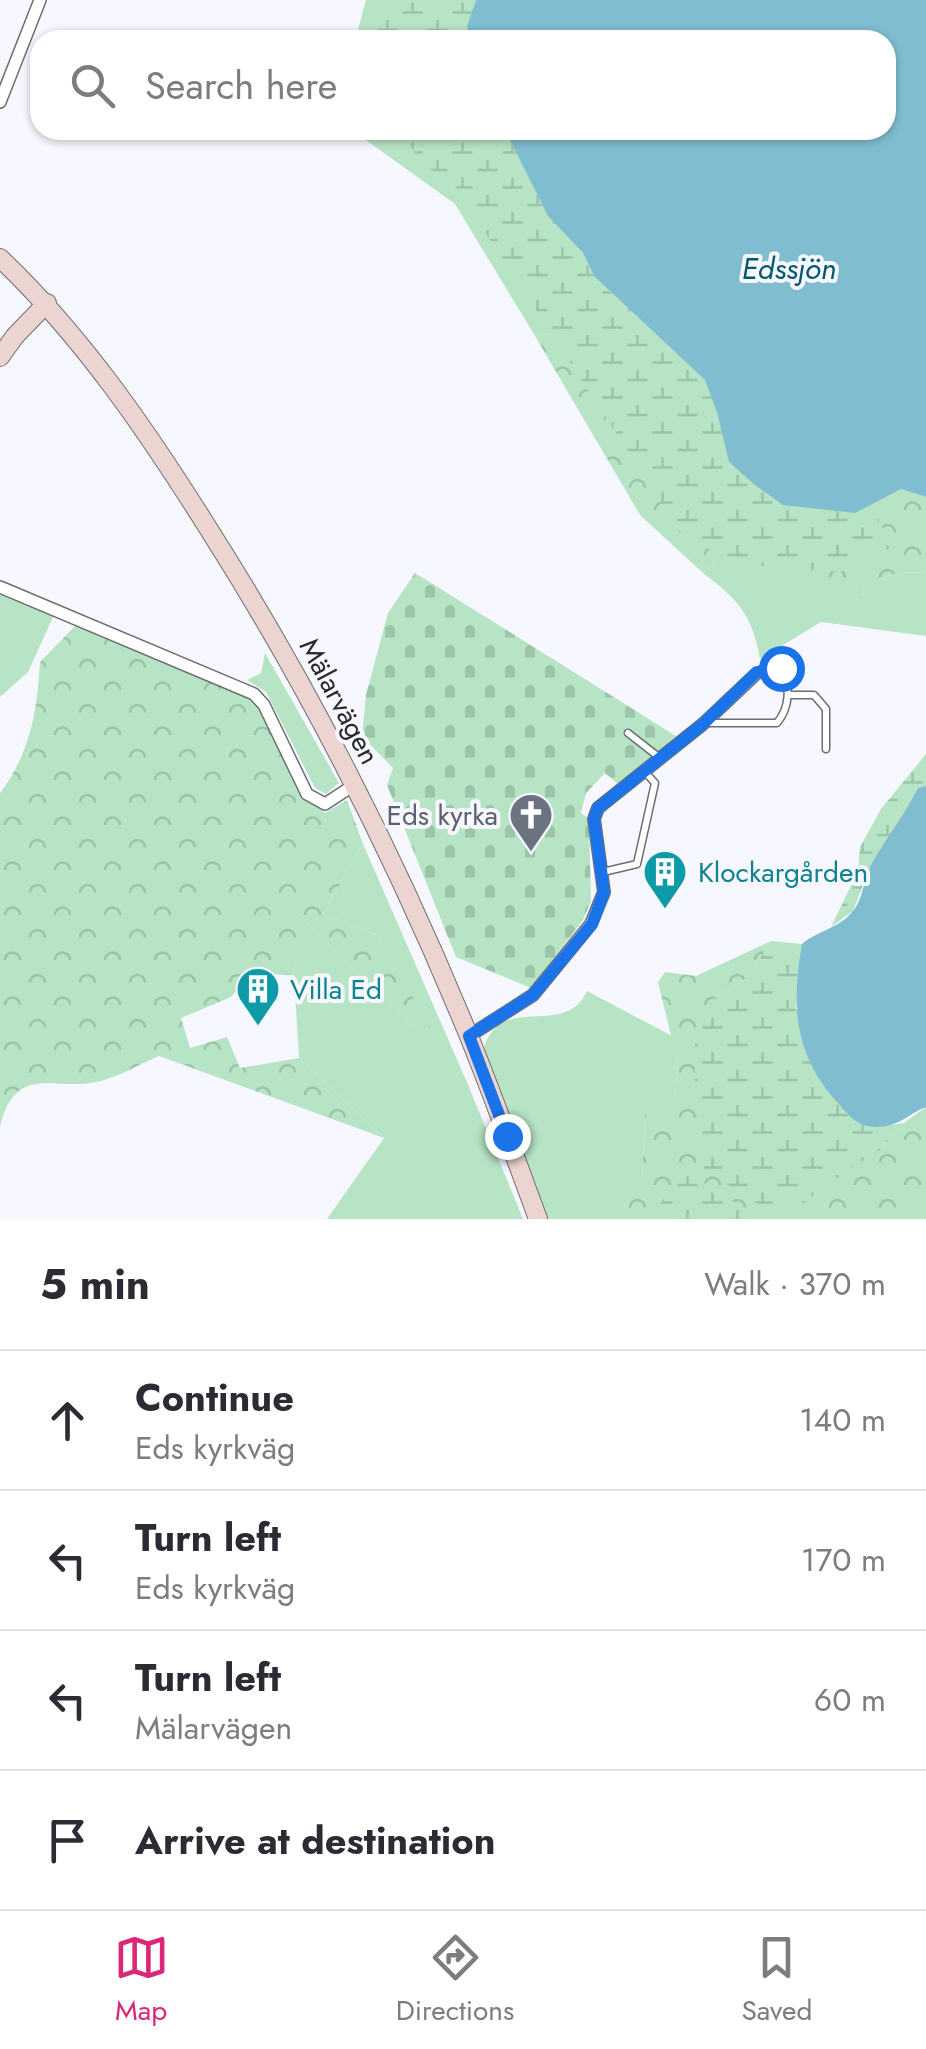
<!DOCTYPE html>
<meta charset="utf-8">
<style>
body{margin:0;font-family:Jost,sans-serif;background:#f7f7f7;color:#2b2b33}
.stop{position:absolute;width:30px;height:30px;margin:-22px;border:8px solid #1a73e8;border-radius:50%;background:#fff}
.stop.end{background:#1a73e8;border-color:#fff;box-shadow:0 2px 10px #0008}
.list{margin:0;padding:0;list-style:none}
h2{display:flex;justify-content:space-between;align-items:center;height:130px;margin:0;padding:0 40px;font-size:42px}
h2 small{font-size:32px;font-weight:400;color:#7c7c81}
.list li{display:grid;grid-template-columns:65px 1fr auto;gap:30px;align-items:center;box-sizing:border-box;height:140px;padding:0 40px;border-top:2px solid #e1e1e2}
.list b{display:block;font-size:38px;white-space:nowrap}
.list p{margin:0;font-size:32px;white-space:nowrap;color:#7c7c81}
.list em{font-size:32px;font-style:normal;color:#7c7c81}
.icon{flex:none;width:55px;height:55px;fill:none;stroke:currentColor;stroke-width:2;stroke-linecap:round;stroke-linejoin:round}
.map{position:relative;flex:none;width:926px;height:1219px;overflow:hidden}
.search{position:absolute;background:#fff;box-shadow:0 2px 8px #0004;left:30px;right:30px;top:30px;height:110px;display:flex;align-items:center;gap:25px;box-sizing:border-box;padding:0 35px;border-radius:30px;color:#7c7c81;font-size:38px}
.sheet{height:690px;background:#fff}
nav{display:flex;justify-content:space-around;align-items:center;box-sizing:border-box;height:140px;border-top:2px solid #e1e1e2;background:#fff;font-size:28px;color:#7c7c81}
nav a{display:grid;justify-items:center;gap:5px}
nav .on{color:#db2777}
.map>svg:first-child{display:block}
</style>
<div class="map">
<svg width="926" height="1219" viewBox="0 0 926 1219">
<defs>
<pattern id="forest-crowns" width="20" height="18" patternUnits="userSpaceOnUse" patternTransform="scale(2.5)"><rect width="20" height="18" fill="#b6e4c4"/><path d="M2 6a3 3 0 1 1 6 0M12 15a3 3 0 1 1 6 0" fill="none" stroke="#9cc4a9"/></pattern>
<pattern id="wetland-marsh" width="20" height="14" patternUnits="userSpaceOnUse" patternTransform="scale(2.5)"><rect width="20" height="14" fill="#b6e4c4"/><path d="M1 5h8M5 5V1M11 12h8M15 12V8" fill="none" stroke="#9cc4a9"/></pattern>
<pattern id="cemetery-stones" width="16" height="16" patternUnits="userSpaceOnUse" patternTransform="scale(2.5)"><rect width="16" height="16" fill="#b6e4c4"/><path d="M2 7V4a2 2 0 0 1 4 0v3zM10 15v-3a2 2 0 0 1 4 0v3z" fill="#9cc4a9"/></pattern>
</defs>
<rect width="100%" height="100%" fill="#f7f8ff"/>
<!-- green -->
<g fill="#b6e4c4">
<polygon points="366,0 476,0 467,26 470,40 355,40"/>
<path d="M352,130H506L594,276L705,380L880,499L876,512L890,548L841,572L859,593C885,574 895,571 926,573V636L821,622L760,659C752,615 739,600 703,573L717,561L560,333L535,336L455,204Z"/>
<polygon points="0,590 54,615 28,672 0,697"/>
<polygon points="265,653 339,783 326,794 315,788 266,692 247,680 261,673"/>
<polygon points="363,844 469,1087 523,1219 327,1219 384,1138 299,1058 294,975 297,912 412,1026 434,1035 377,935 323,914"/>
<path d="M587,991L672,1036L678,1064L675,1098L645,1116L642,1182L694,1219H548L484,1048C500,991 565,1040 587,991Z"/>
</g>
<!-- forest -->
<g fill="url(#forest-crowns)">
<polygon points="560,333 718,560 703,573 640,515 535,336"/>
<path d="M901,489L926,497V573C895,571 885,574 859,593L823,589L793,569L841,571L890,548L876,512L880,499Z"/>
<path d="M77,624L256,702L305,796L325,813L347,800L363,844L323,914L377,935L436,1037L412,1026L298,913L294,975L251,974L231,997L181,1018L190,1048L227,1037L240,1068L299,1058L384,1138L159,1056C140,1064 120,1076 101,1081C54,1093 17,1061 0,1126V793C31,752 37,711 40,662Z"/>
<polygon points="771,941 748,977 716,997 880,1150 904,1123 926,1107 926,1219 694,1219 668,1200 630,1212 617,1203 642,1182 645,1115 675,1098 678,1064 658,982 665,972 696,976"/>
</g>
<!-- wetland -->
<g fill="url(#wetland-marsh)">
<polygon points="381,0 476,0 467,26 470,40 377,40"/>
<polygon points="401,130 505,130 548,216 583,253 594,276 705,380 717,412 729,462 783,505 855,513 880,499 876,512 890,548 841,572 739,564 684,537 451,180 422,165"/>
<polygon points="926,754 926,786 918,788 900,824 872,862 853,911 831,927 858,871 860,847 881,809"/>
<polygon points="771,941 802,944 796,1009 875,1127 904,1123 880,1150 829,1183 799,1207 772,1213 705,1170 699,1153 694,1057 696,1035 716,997 748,977"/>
<polygon points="692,1175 760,1219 658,1219 659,1206 677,1178"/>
</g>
<!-- cemetery -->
<polygon fill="url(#cemetery-stones)" points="415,573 676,736 619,785 605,773 586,793 581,813 589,819 591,901 583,920 531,988 456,957 387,785 393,768 362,736 366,695 388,613"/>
<!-- water -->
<g fill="#80bdd1">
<polygon points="476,0 926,0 926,497 901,489 855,513 783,505 755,485 729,462 717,412 705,380 594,276 583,253 548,216 505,130 886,130 886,40 470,40 467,26"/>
<path d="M926,786V1107C906,1115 901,1126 877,1127C858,1127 850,1117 839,1104C794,1056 791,1006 802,944C817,931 840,928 853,911C864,898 864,875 873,861C888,836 905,814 918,788Z"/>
</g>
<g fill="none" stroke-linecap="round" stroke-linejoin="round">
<defs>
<g id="lane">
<polyline points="788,695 814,695 826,709 826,749"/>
<path d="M709,723H777C790,707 791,686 781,668L773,666L757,673"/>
<polyline points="628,733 660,758"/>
<polyline points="603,872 637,864 655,783 645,772"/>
</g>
<g id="street">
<polyline points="0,102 40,0"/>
<polyline points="0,587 254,694 264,705 307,794 325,804 354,785"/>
<polyline points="469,1036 533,995 591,924 604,892 594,819 598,808 703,724 757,673"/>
</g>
<g id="secondary">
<path d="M0,258C83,337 147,431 208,528C310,688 396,859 468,1034C493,1095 515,1157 538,1219"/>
<polyline points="0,357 15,336 47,303"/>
</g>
</defs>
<!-- lane casing -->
<use href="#lane" stroke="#6c6d73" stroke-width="9"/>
<!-- street casing -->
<use href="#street" stroke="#6c6d73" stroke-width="14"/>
<!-- secondary casing -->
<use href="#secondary" stroke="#6c6d73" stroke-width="20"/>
<!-- lane -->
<use href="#lane" stroke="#fff" stroke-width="6"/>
<!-- street -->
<use href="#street" stroke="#fff" stroke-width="11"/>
<!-- secondary -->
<use href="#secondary" stroke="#ecd4d1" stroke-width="18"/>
</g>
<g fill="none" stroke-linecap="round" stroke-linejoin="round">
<!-- route -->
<polyline stroke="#1a73e8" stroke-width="12" points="507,1136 469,1036 533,995 592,924 604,892 594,819 598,808 703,724 756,673 773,666 781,668"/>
</g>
<!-- icons -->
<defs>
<symbol id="church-pin" viewBox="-11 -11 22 30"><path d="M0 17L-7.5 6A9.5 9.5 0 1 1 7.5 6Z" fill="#6b7280" stroke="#f7f8ff"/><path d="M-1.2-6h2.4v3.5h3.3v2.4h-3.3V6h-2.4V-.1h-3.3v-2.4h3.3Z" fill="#fff"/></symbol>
<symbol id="building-pin" viewBox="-11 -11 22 30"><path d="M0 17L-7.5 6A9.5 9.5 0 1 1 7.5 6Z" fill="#0f9aa8" stroke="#f7f8ff"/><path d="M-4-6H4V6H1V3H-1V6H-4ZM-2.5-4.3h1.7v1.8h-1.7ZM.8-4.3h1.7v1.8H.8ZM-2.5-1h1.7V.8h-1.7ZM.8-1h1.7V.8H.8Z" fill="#fff"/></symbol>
</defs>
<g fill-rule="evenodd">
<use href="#church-pin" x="506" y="790" width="50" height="68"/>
<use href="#building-pin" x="640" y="847" width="50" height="68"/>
<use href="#building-pin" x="233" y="964" width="50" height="68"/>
</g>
<g text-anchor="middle" stroke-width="8" stroke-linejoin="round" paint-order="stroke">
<!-- street labels -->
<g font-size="28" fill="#27282a" stroke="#f7f8ff">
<text transform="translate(340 701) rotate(62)" y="10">Mälarvägen</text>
</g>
<!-- worship labels -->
<g font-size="28" fill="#5b616d" stroke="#f7f8ff" text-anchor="end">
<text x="498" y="825">Eds kyrka</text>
</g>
<!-- culture labels -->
<g font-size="28" fill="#0d838f" stroke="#f7f8ff" text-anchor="start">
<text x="698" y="882">Klockargården</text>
<text x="290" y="999">Villa Ed</text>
</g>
<!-- water labels -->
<g font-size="30" font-style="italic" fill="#00586d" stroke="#f7f8ff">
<text x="789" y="279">Edssjön</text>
</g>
</g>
</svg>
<div class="stop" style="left:781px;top:668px"></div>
<div class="stop end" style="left:507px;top:1136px"></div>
<div class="search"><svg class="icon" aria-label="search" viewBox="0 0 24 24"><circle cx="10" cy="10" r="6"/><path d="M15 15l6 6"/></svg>Search here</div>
</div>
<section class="sheet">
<h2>5 min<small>Walk · 370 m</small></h2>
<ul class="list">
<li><svg class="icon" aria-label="ahead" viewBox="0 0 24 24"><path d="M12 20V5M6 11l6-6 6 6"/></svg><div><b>Continue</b><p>Eds kyrkväg</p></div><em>140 m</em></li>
<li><svg class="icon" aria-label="left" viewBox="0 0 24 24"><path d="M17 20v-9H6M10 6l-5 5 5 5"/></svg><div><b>Turn left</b><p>Eds kyrkväg</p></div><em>170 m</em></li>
<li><svg class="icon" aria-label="left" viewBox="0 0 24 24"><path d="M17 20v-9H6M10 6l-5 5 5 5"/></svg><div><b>Turn left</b><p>Mälarvägen</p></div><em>60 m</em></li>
<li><svg class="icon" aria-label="arrive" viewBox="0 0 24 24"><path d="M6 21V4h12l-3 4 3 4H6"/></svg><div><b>Arrive at destination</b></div></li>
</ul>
</section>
<nav>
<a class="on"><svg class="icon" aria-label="map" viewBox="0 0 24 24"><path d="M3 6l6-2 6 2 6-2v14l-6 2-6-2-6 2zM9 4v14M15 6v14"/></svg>Map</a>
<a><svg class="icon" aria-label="directions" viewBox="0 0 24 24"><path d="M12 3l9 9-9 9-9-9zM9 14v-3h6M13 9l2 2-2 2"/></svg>Directions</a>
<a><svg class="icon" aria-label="saved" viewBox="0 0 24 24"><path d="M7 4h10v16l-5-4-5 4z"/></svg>Saved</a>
</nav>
